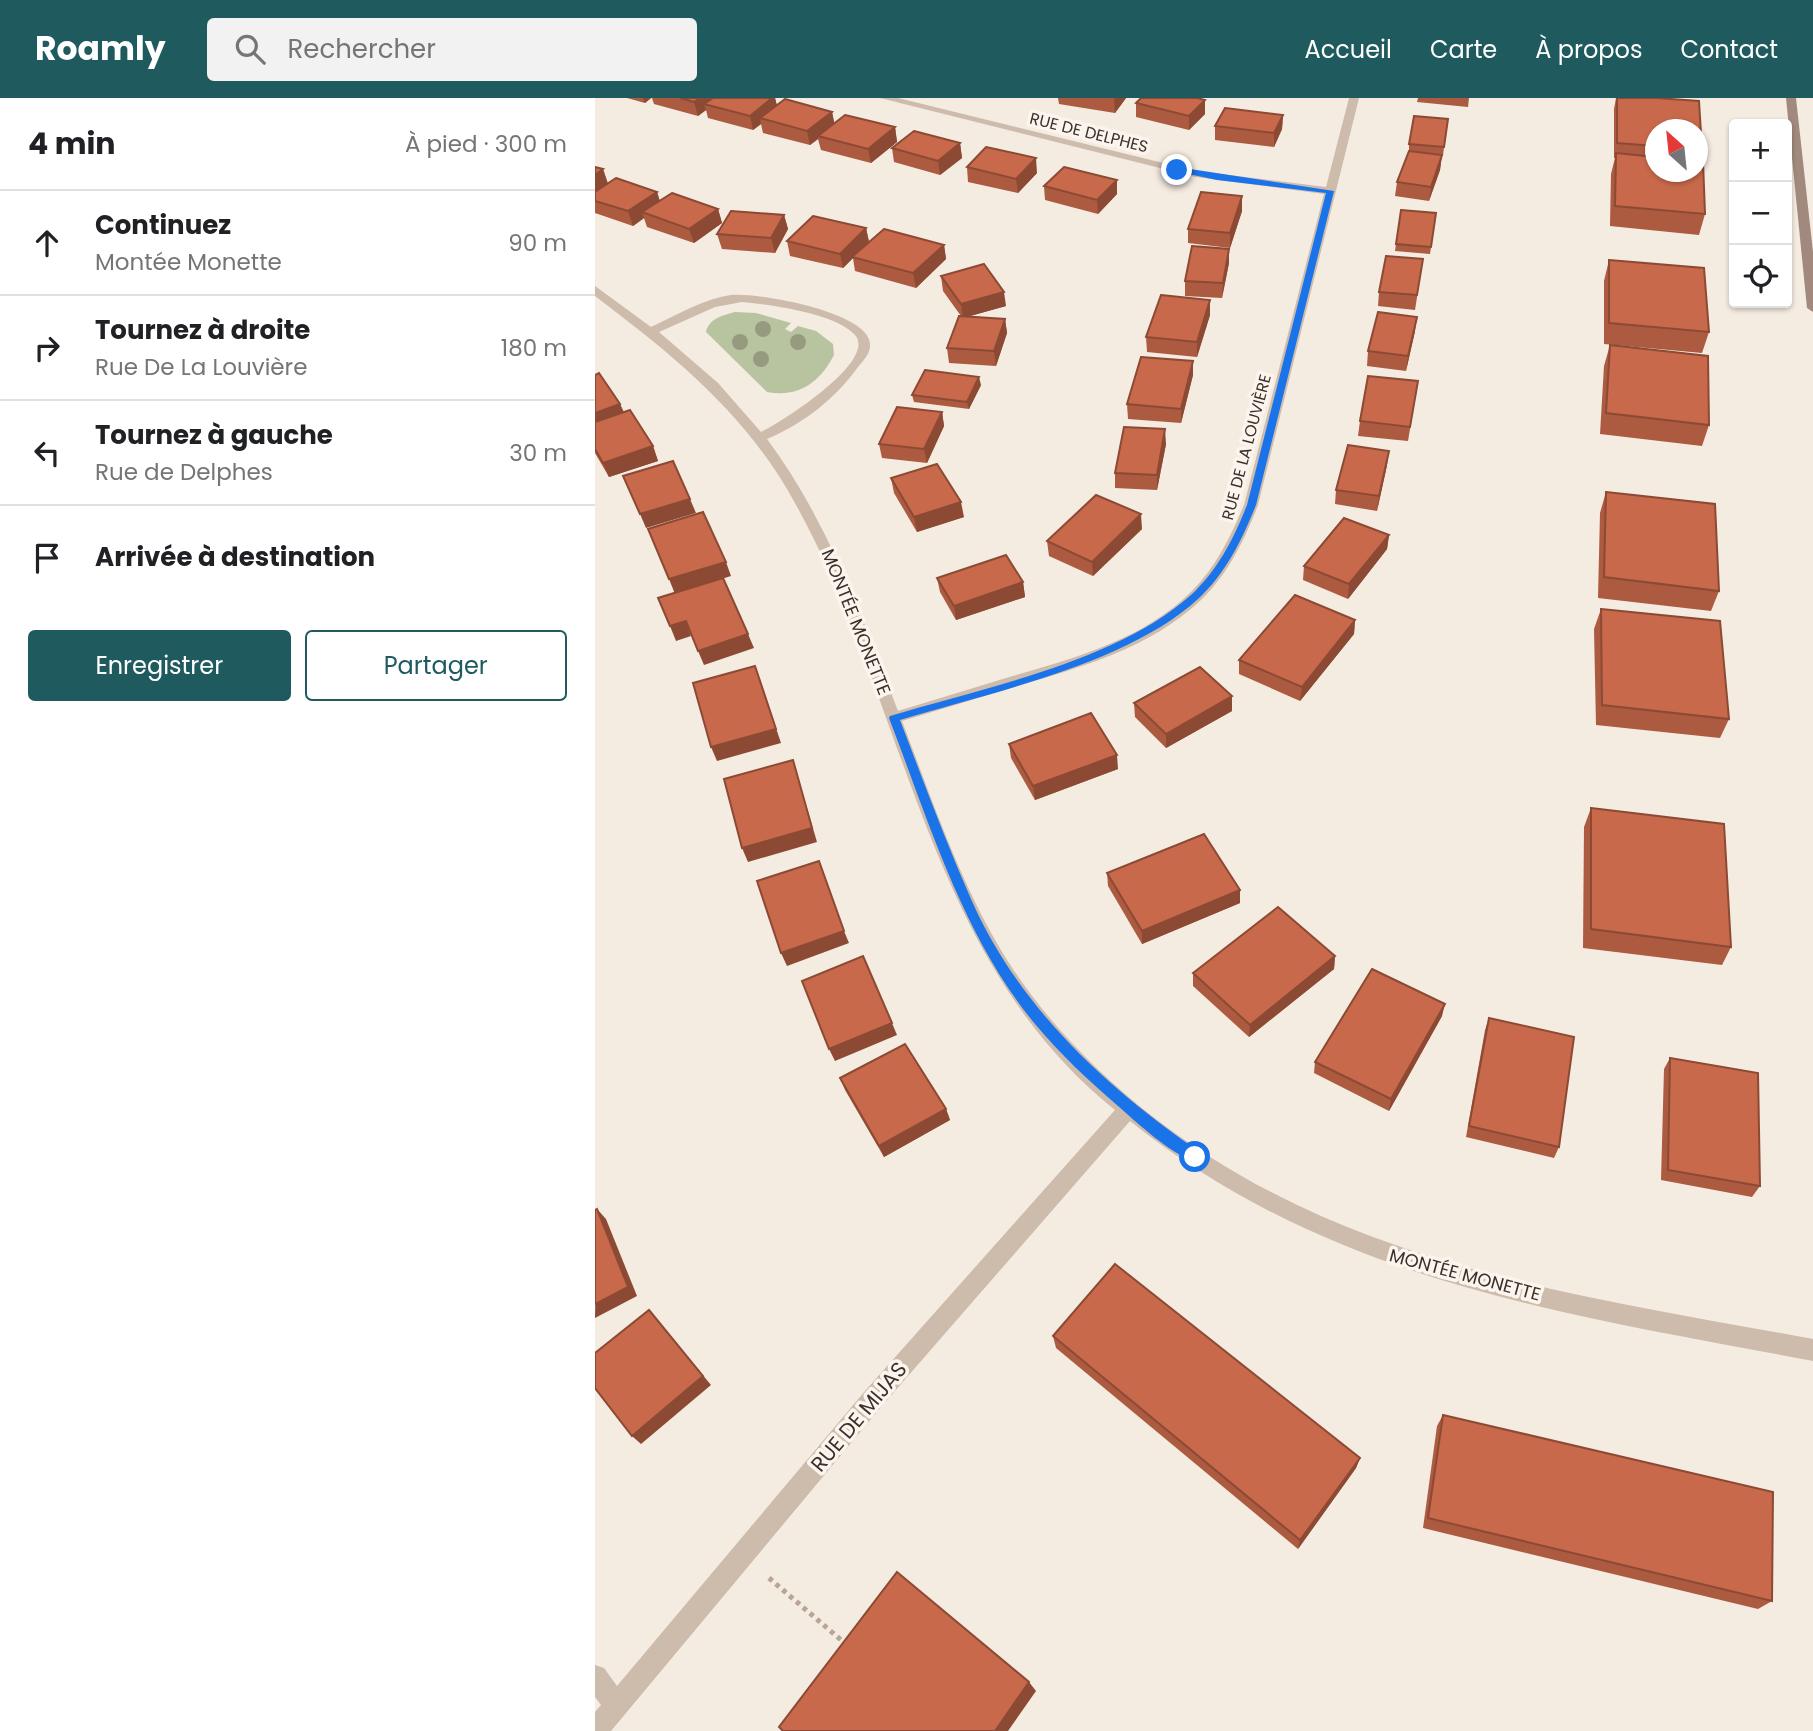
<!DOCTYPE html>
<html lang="fr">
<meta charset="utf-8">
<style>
body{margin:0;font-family:Poppins,sans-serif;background:#f2f2f2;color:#202124}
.controls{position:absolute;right:21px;top:21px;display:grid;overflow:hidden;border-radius:7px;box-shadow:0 2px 5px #0004}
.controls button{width:63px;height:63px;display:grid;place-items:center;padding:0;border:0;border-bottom:2px solid #e0e0e0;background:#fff;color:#202124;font:35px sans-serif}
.compass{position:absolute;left:1050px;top:21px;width:63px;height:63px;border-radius:50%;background:#fff;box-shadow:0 2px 5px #0004;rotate:333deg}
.stop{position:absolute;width:21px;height:21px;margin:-16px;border:5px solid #1a73e8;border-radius:50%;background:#fff}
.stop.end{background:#1a73e8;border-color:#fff;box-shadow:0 2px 7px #0008}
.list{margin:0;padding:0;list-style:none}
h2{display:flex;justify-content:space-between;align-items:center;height:91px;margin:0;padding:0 28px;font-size:30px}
h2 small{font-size:23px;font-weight:400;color:#757577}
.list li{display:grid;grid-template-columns:46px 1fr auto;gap:21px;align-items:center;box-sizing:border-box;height:105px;padding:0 28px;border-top:2px solid #e0e0e0}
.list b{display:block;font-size:26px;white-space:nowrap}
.list p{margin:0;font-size:23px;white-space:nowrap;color:#757577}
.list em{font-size:23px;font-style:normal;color:#757577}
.actions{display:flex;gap:14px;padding:21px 28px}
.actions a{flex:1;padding:16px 0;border:2px solid #1f5a5e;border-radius:7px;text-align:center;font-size:24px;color:#1f5a5e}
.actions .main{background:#1f5a5e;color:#fff}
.icon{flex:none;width:38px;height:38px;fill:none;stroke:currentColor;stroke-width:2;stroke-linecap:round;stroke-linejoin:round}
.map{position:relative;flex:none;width:1218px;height:1633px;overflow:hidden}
header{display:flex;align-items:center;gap:42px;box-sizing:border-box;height:98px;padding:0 35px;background:#1f5a5e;color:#fff}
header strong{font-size:33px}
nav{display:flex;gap:38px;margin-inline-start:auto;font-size:24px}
.search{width:490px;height:63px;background:#f2f2f2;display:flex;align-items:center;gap:18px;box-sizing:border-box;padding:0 24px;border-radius:7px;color:#757577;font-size:26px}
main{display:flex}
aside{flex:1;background:#fff}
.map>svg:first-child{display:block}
</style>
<header>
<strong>Roamly</strong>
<div class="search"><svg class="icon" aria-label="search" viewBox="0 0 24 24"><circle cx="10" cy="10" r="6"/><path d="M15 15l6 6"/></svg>Rechercher</div>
<nav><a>Accueil</a><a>Carte</a><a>À propos</a><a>Contact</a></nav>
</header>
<main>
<aside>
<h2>4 min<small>À pied · 300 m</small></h2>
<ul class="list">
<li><svg class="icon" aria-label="ahead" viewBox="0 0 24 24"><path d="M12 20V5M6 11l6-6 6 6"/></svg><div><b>Continuez</b><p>Montée Monette</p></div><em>90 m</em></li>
<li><svg class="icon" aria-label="right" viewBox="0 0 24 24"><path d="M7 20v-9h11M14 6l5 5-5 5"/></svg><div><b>Tournez à droite</b><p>Rue De La Louvière</p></div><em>180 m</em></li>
<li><svg class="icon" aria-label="left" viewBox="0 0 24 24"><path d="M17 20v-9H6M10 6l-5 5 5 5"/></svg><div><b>Tournez à gauche</b><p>Rue de Delphes</p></div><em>30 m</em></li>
<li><svg class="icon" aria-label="arrive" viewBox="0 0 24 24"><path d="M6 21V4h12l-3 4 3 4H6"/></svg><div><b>Arrivée à destination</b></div></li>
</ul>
<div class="actions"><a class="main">Enregistrer</a><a>Partager</a></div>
</aside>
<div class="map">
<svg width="1218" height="1633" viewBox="0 0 1218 1633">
<rect width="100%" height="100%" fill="#f4ebe1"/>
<!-- green -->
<path fill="#b8c4a0" d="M140,214L161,215L196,225L190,231L196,234L203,228L221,233L238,246L239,257C225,284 204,300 172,294L111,234C114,220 129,217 140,214Z"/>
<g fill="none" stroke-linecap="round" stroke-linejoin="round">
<!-- path -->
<polyline stroke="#b9a596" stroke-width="5" stroke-dasharray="4.5 4.5" stroke-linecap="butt" points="174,1480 253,1548"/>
<!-- street -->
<path fill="#cdbbac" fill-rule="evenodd" d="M285,0H303L601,73L731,89L754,0H764L663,407C650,441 633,476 606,502C554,551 486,569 419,589C382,600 345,612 307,623C338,704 366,788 412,862C451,923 501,974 557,1018C749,1168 985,1198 1218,1241V1263C972,1216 738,1185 535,1023L286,1309L16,1633H0V1614L6,1607L0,1599V1567L9,1570L22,1588L270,1293L520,1012C326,857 311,594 192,391C144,310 74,254 0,198V188L56,229C82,217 108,201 136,197C162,194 275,214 275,246C276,255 268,263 263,269C239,302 209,325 172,341C233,423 267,519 303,613C339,602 375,591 411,580C476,561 547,543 597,493C621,469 636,438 649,407L729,96L601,79ZM147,204C176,207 240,215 260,237C283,263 185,325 166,334L123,285L64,234L120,209Z"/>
<!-- secondary -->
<polygon fill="#a18a7d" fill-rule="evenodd" points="1191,0 1201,0 1218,154 1218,214 1212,210"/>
</g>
<!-- trees -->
<g fill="#969b7f">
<circle cx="168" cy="231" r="8"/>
<circle cx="145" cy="244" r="8"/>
<circle cx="203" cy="244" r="8"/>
<circle cx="166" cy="261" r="8"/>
</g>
<!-- wall -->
<g fill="#ac5a40" fill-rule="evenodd">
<polygon points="32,0 56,0 50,5"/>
<polygon points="57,0 180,0 182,8 237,14 239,25 300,29 302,44 276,65 226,52 223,41 215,47 168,35 166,26 158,32 113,20 111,12 103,18 59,6"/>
<polygon points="463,0 531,0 520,15 464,6"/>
<polygon points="823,0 874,0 873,9 822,4"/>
<path d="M1021,0H1062L1104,3L1107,52L1104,63H1108L1110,116L1104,137L1015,128L1016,76L1020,60H1019V11ZM1060,32H1102V74H1060Z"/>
<polygon points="541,5 610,16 594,32 541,19"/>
<polygon points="688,17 687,31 679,49 620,42 620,28"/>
<polygon points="853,21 848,57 836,56 847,57 845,72 834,103 800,98 802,84 814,54 814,46"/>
<polygon points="365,45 367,60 345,77 299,64 297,50"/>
<polygon points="0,69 8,71 13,86 62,94 65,103 123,111 127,125 99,145 52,129 49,120 38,128 0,115"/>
<polygon points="372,69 442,75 423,95 373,84"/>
<polygon points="522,82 522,96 503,116 450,102 449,88"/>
<polygon points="647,98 647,113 635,150 593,145 593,131"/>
<polygon points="841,115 835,156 800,153 801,146"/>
<polygon points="189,117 193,131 180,155 127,151 122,136"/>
<polygon points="271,130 274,144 349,147 351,161 321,190 260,173 258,160 248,170 195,158 192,143"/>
<polygon points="634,151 634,165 627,200 590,198 590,183"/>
<polygon points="828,161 820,212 783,208 784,194"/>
<polygon points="1014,162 1114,234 1107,255 1009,246 1009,183"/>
<polygon points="346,178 411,208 375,218 410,221 412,235 401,268 354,265 352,250 366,218 348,193"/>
<polygon points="615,217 602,259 552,254 551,239"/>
<polygon points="820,233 811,273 772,268 773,253"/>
<polygon points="1015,247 1114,327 1107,348 1005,336 1009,268"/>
<polygon points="598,263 598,277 586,325 533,321 532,306"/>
<polygon points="0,277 25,306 29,314 58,348 63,363 14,379 0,355"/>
<polygon points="823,283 813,343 763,338 765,323"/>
<polygon points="386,287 374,311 319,304 317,297"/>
<polygon points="347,314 349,328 332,365 287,360 284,346"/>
<polygon points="571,346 562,392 520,390 520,375"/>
<polygon points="792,367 782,413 740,406 741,392"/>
<polygon points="296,380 369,419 322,434 299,395"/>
<polygon points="1011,394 1124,493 1116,513 1003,500 1005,415"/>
<polygon points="547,431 498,478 454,458 452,443"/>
<polygon points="794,437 792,451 753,501 708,482 709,468"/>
<polygon points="342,480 428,484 430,499 361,522 345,494"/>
<polygon points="1006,511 1134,621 1125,640 1001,627 999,531"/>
<polygon points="760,522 759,536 705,603 644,576 644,562"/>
<polygon points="539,605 637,613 571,650 540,619"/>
<polygon points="414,646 523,671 440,702 416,660"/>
<polygon points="996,710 1136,849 1127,867 988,850 989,729"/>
<polygon points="512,775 645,805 547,846 513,788"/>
<polygon points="740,858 739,871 654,939 598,888 598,875"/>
<polygon points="847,918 794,1013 719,975 720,964"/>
<polygon points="894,920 964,1049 959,1060 871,1039 890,932"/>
<polygon points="1075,960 1165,1088 1157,1099 1066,1082 1069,971"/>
<polygon points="245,980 351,1011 355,1022 289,1059 250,992"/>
<polygon points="458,1238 765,1360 761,1370 703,1451 461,1250"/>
<polygon points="848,1317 1177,1503 1163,1511 828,1430 842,1328"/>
</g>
<!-- shaded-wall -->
<g fill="#8c4a34">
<polygon points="48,0 56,0 50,5"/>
<polygon points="105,0 128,0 109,6 111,12 103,18 99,4"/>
<polygon points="177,0 180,0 183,12 165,20 166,26 158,32 155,18"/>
<polygon points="520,0 531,0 520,15 519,1"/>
<polygon points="610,2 610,16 594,32 594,18"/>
<polygon points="237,14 240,28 223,38 223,41 215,47 212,33"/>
<polygon points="688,17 687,31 679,49 679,35"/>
<polygon points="300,29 302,44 276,65 273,51"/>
<polygon points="365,45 367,60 345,77 343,63"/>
<polygon points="847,57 845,72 834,103 836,89"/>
<polygon points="441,60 442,75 423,95 421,81"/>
<polygon points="8,71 13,86 0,95 0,77"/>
<polygon points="522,82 522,96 503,116 502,102"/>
<polygon points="62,94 66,108 47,114 49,120 38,128 33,113"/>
<polygon points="647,98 647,113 635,150 635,135"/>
<polygon points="123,111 127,125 99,145 94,131"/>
<polygon points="189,117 193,131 180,155 176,140"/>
<polygon points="271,130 274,144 257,159 258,160 248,170 245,156"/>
<polygon points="349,147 351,161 321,190 318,175"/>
<polygon points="634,151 634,165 627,200 628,185"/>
<polygon points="409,194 411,208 368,220 366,206"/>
<polygon points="615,202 615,217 602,259 602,244"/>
<polygon points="822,219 820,233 811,273 813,258"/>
<polygon points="410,221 412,235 401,268 399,253"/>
<polygon points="598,263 598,277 586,325 586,311"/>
<polygon points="384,279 386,287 374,311 372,304"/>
<polygon points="25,306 31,321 0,332 0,315"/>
<polygon points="347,314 349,328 332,365 329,351"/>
<polygon points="570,331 571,346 562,392 562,377"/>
<polygon points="58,348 63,363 14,379 8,365"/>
<polygon points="794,353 792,367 782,413 784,398"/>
<polygon points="95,401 101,415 51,430 45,416"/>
<polygon points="366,404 369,419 322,434 319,419"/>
<polygon points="546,416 547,431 498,478 497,464"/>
<polygon points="794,437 792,451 753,501 754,486"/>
<polygon points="131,464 136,478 80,496 74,481"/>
<polygon points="428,484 430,499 361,522 359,508"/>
<polygon points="760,522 759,536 705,603 707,589"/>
<polygon points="91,523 96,538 81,543 75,528"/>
<polygon points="153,536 159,550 109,567 103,553"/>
<polygon points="165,582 186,645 122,663 116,649"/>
<polygon points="637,598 637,613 571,650 571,636"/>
<polygon points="522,657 523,671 440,702 438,688"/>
<polygon points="198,662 222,744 153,764 147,750"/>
<polygon points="645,792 645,805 547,846 547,833"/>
<polygon points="249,833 254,845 192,868 186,855"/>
<polygon points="740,858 739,871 654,939 655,927"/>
<polygon points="850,906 847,918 794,1013 796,1001"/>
<polygon points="297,925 302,937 240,963 234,951"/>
<polygon points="351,1011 355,1022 289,1059 284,1048"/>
<polygon points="2,1111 11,1121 42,1198 0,1220"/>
<polygon points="54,1212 116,1287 46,1346 37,1338"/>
<polygon points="765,1360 761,1370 703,1451 705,1442"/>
<polygon points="434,1584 441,1593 413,1633 400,1633"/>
</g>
<!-- building -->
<g fill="#c8694b" stroke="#8c4a34" stroke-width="2">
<polygon points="85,0 105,0 99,4"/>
<polygon points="118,0 177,0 155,18 109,6"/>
<polygon points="546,0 602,0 610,2 594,18 541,5"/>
<polygon points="1022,0 1062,0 1104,3 1107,52 1102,52 1102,32 1060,32 1060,48 1022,45"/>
<polygon points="190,1 237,14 212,33 165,20"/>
<polygon points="630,10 688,17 679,35 620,28"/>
<polygon points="250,17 300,29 273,51 223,38"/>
<polygon points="819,18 853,21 849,49 814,46"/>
<polygon points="319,33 365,45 343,63 297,50"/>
<polygon points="391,49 441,60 421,81 372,69"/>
<polygon points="814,53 847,57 836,89 802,84"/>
<polygon points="1021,55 1060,59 1060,74 1102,74 1102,63 1108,63 1110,116 1020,108"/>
<polygon points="0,69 8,71 0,77"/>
<polygon points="469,69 522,82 502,102 449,88"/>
<polygon points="21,80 62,94 33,113 0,103 0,94"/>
<polygon points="606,94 647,98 635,135 593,131"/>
<polygon points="77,95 123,111 94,131 47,114"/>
<polygon points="806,112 841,115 836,149 801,146"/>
<polygon points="136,113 189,117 176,140 122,136"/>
<polygon points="218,118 271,130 245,156 192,143"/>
<polygon points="289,131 349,147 318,175 257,159"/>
<polygon points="597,148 634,151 628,185 590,183"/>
<polygon points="791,158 828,161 822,197 784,194"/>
<polygon points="1014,162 1109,170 1114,234 1014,225"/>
<polygon points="389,166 409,194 366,206 346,178"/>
<polygon points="566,197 615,202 602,244 551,239"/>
<polygon points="783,214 822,219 813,258 773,253"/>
<polygon points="364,218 410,221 399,253 352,250"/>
<polygon points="1015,247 1113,258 1114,327 1011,315"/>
<polygon points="546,259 598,263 586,311 532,306"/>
<polygon points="330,272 384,279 372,304 317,297"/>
<polygon points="4,275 25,306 0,315 0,277"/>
<polygon points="773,278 823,283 815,329 765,323"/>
<polygon points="302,309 347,314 329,351 284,346"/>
<polygon points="35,312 58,348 8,365 0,351 0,324"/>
<polygon points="529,329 570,331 562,377 520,375"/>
<polygon points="753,347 794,353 784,398 741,392"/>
<polygon points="78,363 95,401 45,416 28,378"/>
<polygon points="342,366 366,404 319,419 296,380"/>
<polygon points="1011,394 1120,406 1124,493 1009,479"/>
<polygon points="501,397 546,416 497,464 452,443"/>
<polygon points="108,414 131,464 74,481 53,431"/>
<polygon points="749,420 794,437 754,486 709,468"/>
<polygon points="411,457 428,484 359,508 342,480"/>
<polygon points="128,480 153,536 103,553 91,523 75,528 63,500"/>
<polygon points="700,497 760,522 707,589 644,562"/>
<polygon points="1006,511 1125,523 1134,621 1007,607"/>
<polygon points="160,568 181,631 116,649 98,585"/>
<polygon points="605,569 637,598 571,636 539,605"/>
<polygon points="496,615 522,657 438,688 414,646"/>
<polygon points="198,662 217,730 147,750 129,681"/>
<polygon points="996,710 1129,726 1136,849 996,831"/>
<polygon points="609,736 645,792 547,833 512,775"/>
<polygon points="224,763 249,833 186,855 162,783"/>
<polygon points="683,809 740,858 655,927 598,875"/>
<polygon points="268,858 297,925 234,951 207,883"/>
<polygon points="777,871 850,906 796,1001 720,964"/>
<polygon points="894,920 979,939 964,1049 874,1028"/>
<polygon points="310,946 351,1011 284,1048 245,980"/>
<polygon points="1075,960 1163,975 1165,1088 1073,1072"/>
<polygon points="2,1111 33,1189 0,1206 0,1112"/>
<polygon points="520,1166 765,1360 705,1442 458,1238"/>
<polygon points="54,1212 108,1278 37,1338 0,1290 0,1255"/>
<polygon points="848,1317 1178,1394 1177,1503 833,1420"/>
<polygon points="302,1474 434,1584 400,1633 188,1633 184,1629"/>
</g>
<!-- route -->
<path fill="#1a73e8" d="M582,69L739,93L661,407C647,442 631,475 603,501C532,566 397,594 305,622C328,682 350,742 376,801C423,908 510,989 605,1054L607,1059L600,1064C572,1053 546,1028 523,1008C494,983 465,956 440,926C368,839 334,724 294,620L295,618C390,589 521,564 596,497C623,472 639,440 652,407L731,95L622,82L579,73Z"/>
<g text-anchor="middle" stroke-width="7" stroke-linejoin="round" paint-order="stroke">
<!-- far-street labels -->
<g font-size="16" fill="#3b302b" stroke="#fbf5ee">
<text transform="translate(494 34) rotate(14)" y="6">RUE DE DELPHES</text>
<text transform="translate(651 349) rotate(-75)" y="6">RUE DE LA LOUVIÈRE</text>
</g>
<!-- street labels -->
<g font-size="18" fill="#3b302b" stroke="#fbf5ee">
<text transform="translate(261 524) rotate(68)" y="6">MONTÉE MONETTE</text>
<text transform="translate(870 1177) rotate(15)" y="6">MONTÉE MONETTE</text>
</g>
<!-- near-street labels -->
<g font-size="21" fill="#3b302b" stroke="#fbf5ee">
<text transform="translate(264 1319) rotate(-50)" y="7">RUE DE MIJAS</text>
</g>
</g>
</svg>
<div class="controls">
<button>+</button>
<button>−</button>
<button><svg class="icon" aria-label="locate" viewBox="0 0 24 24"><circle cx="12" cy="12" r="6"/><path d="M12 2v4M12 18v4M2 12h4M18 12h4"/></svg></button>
</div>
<svg class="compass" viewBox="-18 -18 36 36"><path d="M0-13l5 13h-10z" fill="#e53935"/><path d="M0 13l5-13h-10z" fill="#757577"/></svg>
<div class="stop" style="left:600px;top:1059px"></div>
<div class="stop end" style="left:582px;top:72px"></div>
</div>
</main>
